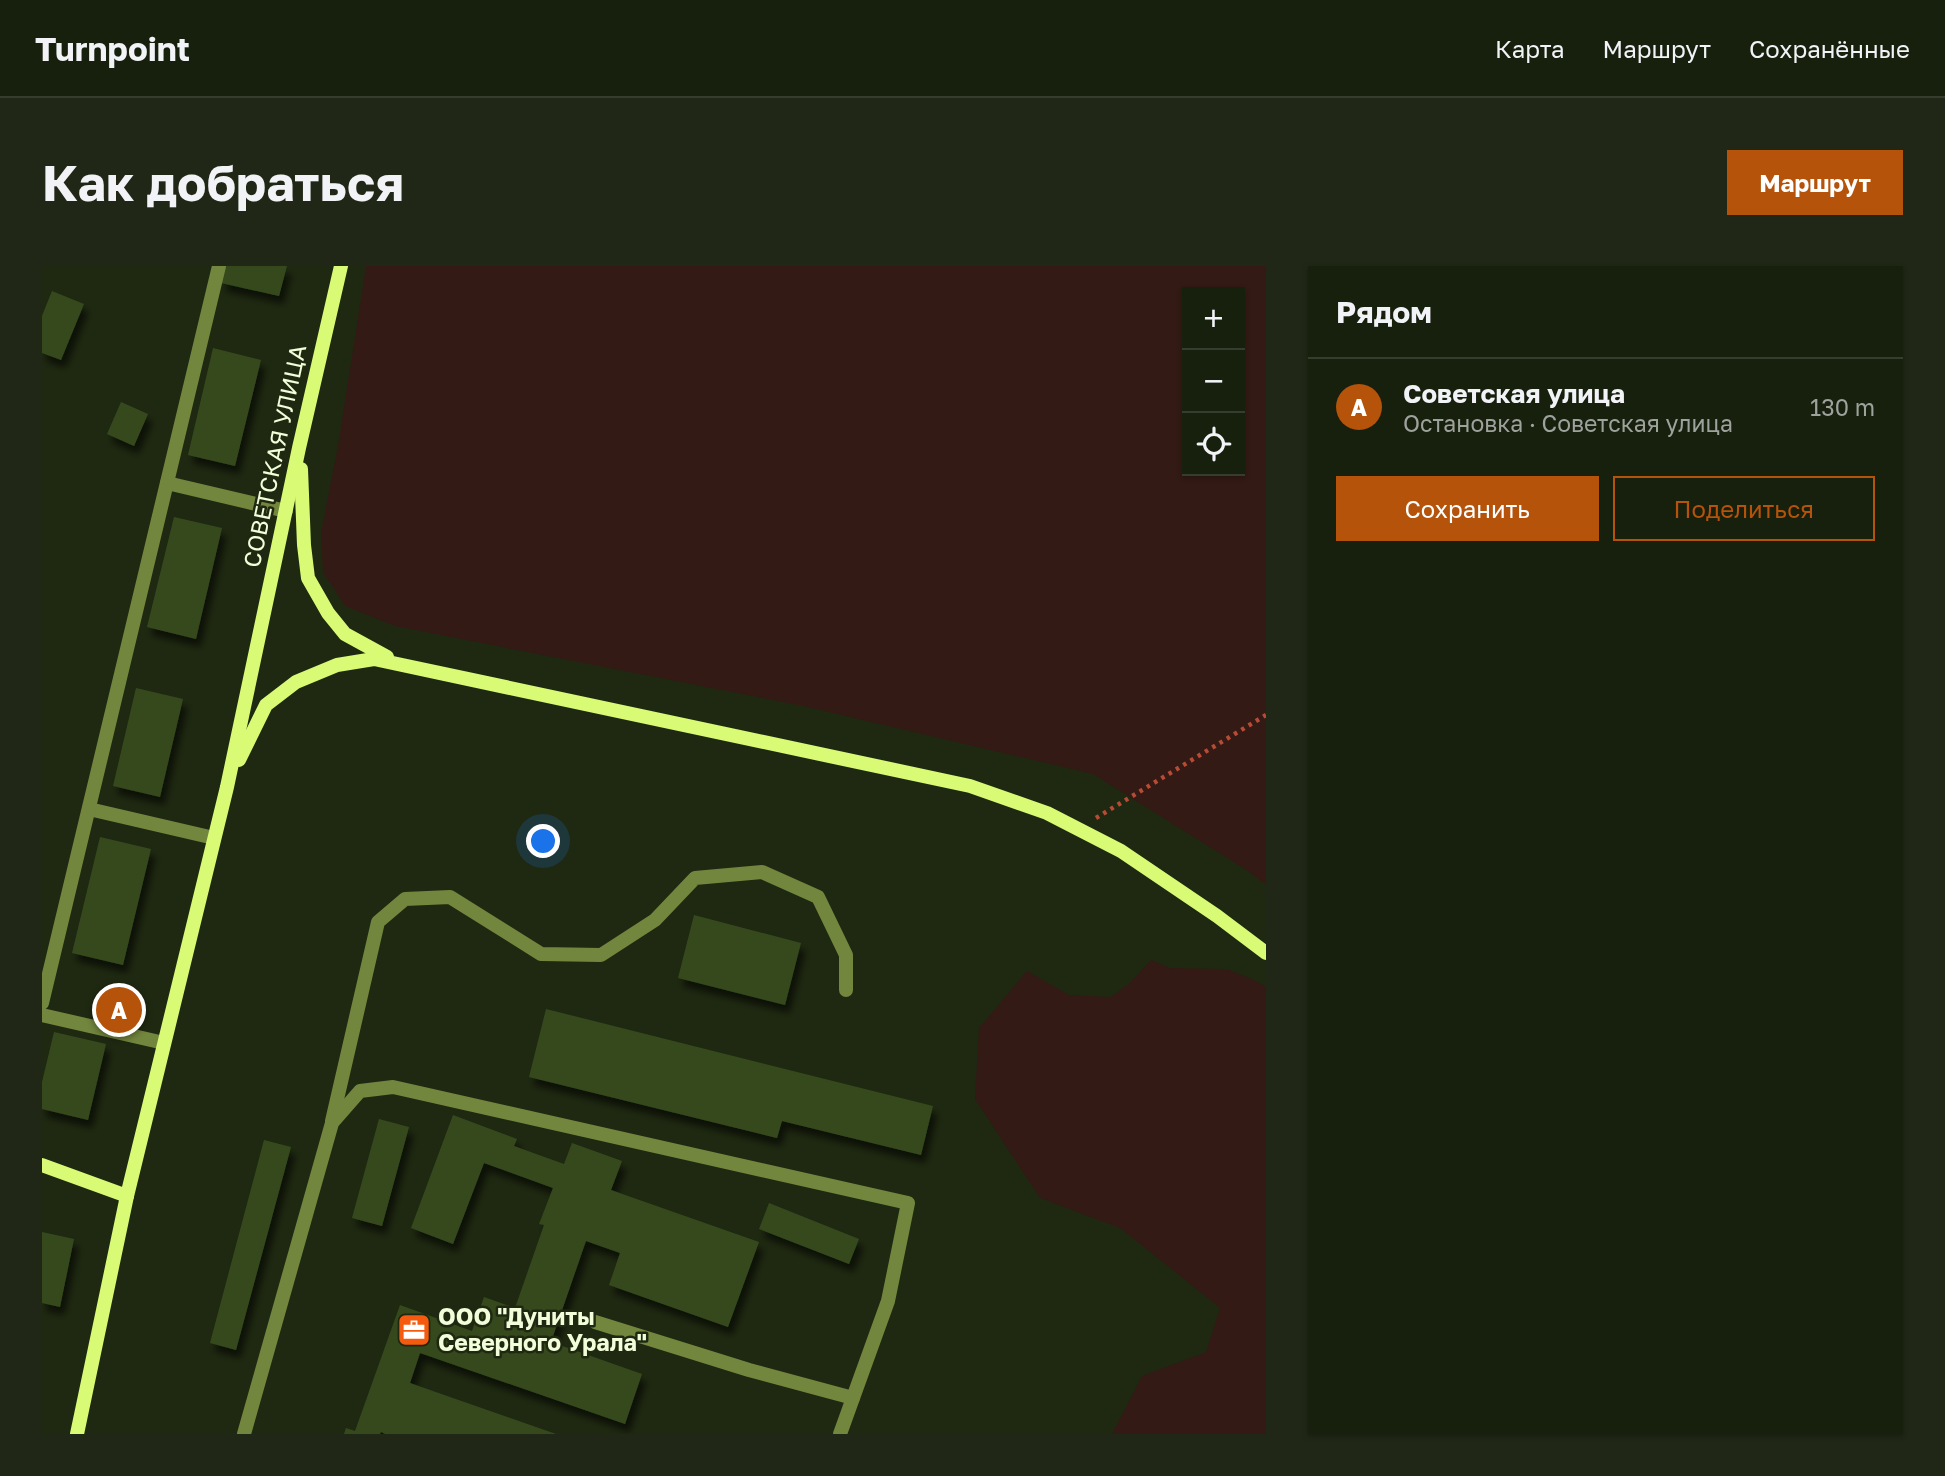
<!DOCTYPE html>
<html lang="ru">
<meta charset="utf-8">
<style>
body{margin:0;font-family:"Golos Text",sans-serif;background:#202716;color:#f1f3f6}
.controls{position:absolute;right:21px;top:21px;display:grid;overflow:hidden;border-radius:0px;box-shadow:0 2px 5px #0004}
.controls button{width:63px;height:63px;display:grid;place-items:center;padding:0;border:0;border-bottom:2px solid #363d2e;background:#171f0d;color:#f1f3f6;font:35px sans-serif}
.you{position:absolute;left:502px;top:576px;width:24px;height:24px;margin:-18px;border:5px solid #fff;border-radius:50%;background:#1a73e8;box-shadow:0 0 0 10px #1a73e833}
.badge{display:grid;place-items:center;width:46px;height:46px;border-radius:50%;background:#b45309;color:#fff;font-size:23px;font-weight:700}
.pin{position:absolute;translate:-50% -50%;border:4px solid #fff;box-shadow:0 2px 7px #0006}
.list{margin:0;padding:0;list-style:none}
h2{display:flex;justify-content:space-between;align-items:center;height:91px;margin:0;padding:0 28px;font-size:30px}
h2 small{font-size:23px;font-weight:400;color:#9ea29d}
.list li{display:grid;grid-template-columns:46px 1fr auto;gap:21px;align-items:center;box-sizing:border-box;height:98px;padding:0 28px;border-top:2px solid #363d2e}
.list b{display:block;font-size:26px;white-space:nowrap}
.list p{margin:0;font-size:23px;white-space:nowrap;color:#9ea29d}
.list em{font-size:23px;font-style:normal;color:#9ea29d}
.actions{display:flex;gap:14px;padding:21px 28px}
.actions a{flex:1;padding:16px 0;border:2px solid #b45309;border-radius:0px;text-align:center;font-size:24px;color:#b45309}
.actions .main{background:#b45309;color:#fff}
.icon{flex:none;width:38px;height:38px;fill:none;stroke:currentColor;stroke-width:2;stroke-linecap:round;stroke-linejoin:round}
.map{position:relative;flex:none;width:1224px;height:1168px;overflow:hidden;border-radius:0px}
header{display:flex;align-items:center;gap:42px;box-sizing:border-box;height:98px;padding:0 35px;background:#171f0d;border-bottom:2px solid #363d2e}
header strong{font-size:33px}
nav{display:flex;gap:38px;margin-inline-start:auto;font-size:24px}
.intro{display:flex;align-items:center;justify-content:space-between;box-sizing:border-box;height:168px;padding:0 42px}
h1{margin:0;font-size:49px}
.button{padding:18px 32px;border-radius:0px;background:#b45309;color:#fff;font-size:24px;font-weight:700}
main{display:flex;gap:42px;padding:0 42px}
aside{flex:1;background:#171f0d;border-radius:0px;box-shadow:0 2px 5px #0004}
.map>svg:first-child{display:block}
</style>
<header>
<strong>Turnpoint</strong>
<nav><a>Карта</a><a>Маршрут</a><a>Сохранённые</a></nav>
</header>
<div class="intro"><h1>Как добраться</h1><a class="button">Маршрут</a></div>
<main>
<div class="map">
<svg width="1224" height="1168" viewBox="0 0 1224 1168">
<defs>
<filter id="shadow"><feDropShadow dx="4.5" dy="8" stdDeviation="3.5" flood-color="#0009"/></filter>
</defs>
<rect width="100%" height="100%" fill="#1f2911"/>
<!-- green -->
<g fill="#331a14" fill-rule="evenodd">
<path d="M324,0H1224V619L1206,605L1051,508L761,440L353,360L303,340L281,306L279,267L296,180ZM1198,26V205H1145V26Z"/>
<polygon points="1109,694 1128,702 1185,703 1214,715 1224,721 1224,1168 1070,1168 1100,1110 1164,1086 1178,1042 1078,962 998,932 933,833 937,762 985,705 1027,729 1069,731 1089,716"/>
</g>
<!-- building -->
<g fill="#36491e" filter="url(#shadow)">
<polygon points="183,0 245,0 237,30 179,17"/>
<polygon points="10,25 42,38 19,94 0,87 0,50"/>
<polygon points="171,82 219,94 193,200 146,189"/>
<polygon points="79,136 106,148 92,180 65,168"/>
<polygon points="132,251 180,262 154,373 105,361"/>
<polygon points="94,422 141,433 118,531 71,520"/>
<polygon points="58,571 109,583 81,699 30,687"/>
<polygon points="652,649 759,677 743,739 636,712"/>
<polygon points="504,743 891,840 879,889 740,855 735,872 487,811"/>
<polygon points="12,766 64,778 46,854 0,843 0,816"/>
<polygon points="411,849 475,873 472,880 522,898 530,877 580,895 569,924 717,976 686,1061 567,1019 578,987 544,975 509,1076 600,1108 583,1158 378,1087 368,1117 514,1168 343,1168 339,1166 338,1168 302,1168 304,1162 313,1165 358,1039 430,1065 442,1031 473,1042 502,959 497,958 511,922 442,897 411,978 369,962"/>
<polygon points="337,853 367,861 340,960 310,952"/>
<polygon points="222,874 249,881 194,1084 168,1077"/>
<polygon points="727,937 817,973 807,998 717,963"/>
<polygon points="0,966 32,973 18,1041 0,1037"/>
</g>
<g fill="none" stroke-linecap="round" stroke-linejoin="round">
<!-- path -->
<polyline stroke="#b74b35" stroke-width="4.5" stroke-dasharray="3.5 5" stroke-linecap="butt" points="1054,552 1224,449"/>
<!-- service -->
<g stroke="#73863e" stroke-width="14">
<polyline points="125,217 244,245"/>
<polyline points="47,543 172,572"/>
<polyline points="0,737 177,0"/>
<polyline points="0,749 122,777"/>
<polyline points="290,855 336,656 363,633 408,631 499,688 559,689 613,654 653,612 720,606 776,631 804,689 804,724"/>
<polyline points="553,1056 707,1104 811,1132"/>
<polyline points="202,1168 290,857 318,825 351,821 866,937 846,1035 798,1168"/>
</g>
<!-- secondary -->
<g stroke="#d8fa75" stroke-width="14">
<polyline points="259,203 262,279 266,312 286,347 303,368 345,391"/>
<polyline points="197,494 224,439 254,416 295,399 332,393 928,520 1005,547 1079,585 1175,650 1224,687"/>
<polyline points="0,899 85,930"/>
<polyline points="35,1168 85,930 185,521 257,182 299,0"/>
</g>
</g>
<!-- icons -->
<defs>
<symbol id="office-square" viewBox="-11 -11 22 22"><rect x="-9" y="-9" width="18" height="18" rx="4" fill="#f65a0e" stroke="#1f2911"/><path d="M-6-3h4V-5.5h4V-3h4V5H-6ZM-1-4.5V-3h2v-1.5ZM-6 0V1H6V0Z" fill="#fff"/></symbol>
</defs>
<g fill-rule="evenodd">
<use href="#office-square" x="353" y="1045" width="38" height="38"/>
</g>
<g text-anchor="middle" stroke-width="5" stroke-linejoin="round" paint-order="stroke">
<!-- street labels -->
<g font-size="23" fill="#f2feda" stroke="#1f2911">
<text transform="translate(233 190) rotate(-78)" y="8">СОВЕТСКАЯ УЛИЦА</text>
</g>
<!-- poi labels -->
<g font-size="23" font-weight="bold" fill="#f2feda" stroke="#1f2911" text-anchor="start">
<text x="396" y="1059">ООО "Дуниты<tspan x="396" dy="26">Северного Урала"</tspan></text>
</g>
</g>
</svg>
<div class="controls">
<button>+</button>
<button>−</button>
<button><svg class="icon" aria-label="locate" viewBox="0 0 24 24"><circle cx="12" cy="12" r="6"/><path d="M12 2v4M12 18v4M2 12h4M18 12h4"/></svg></button>
</div>
<div class="you"></div>
<div class="pin badge" style="left:77px;top:744px">A</div>
</div>
<aside>
<h2>Рядом<small></small></h2>
<ul class="list">
<li><span class="badge">A</span><div><b>Советская улица</b><p>Остановка · Советская улица</p></div><em>130 m</em></li>
</ul>
<div class="actions"><a class="main">Сохранить</a><a>Поделиться</a></div>
</aside>
</main>
